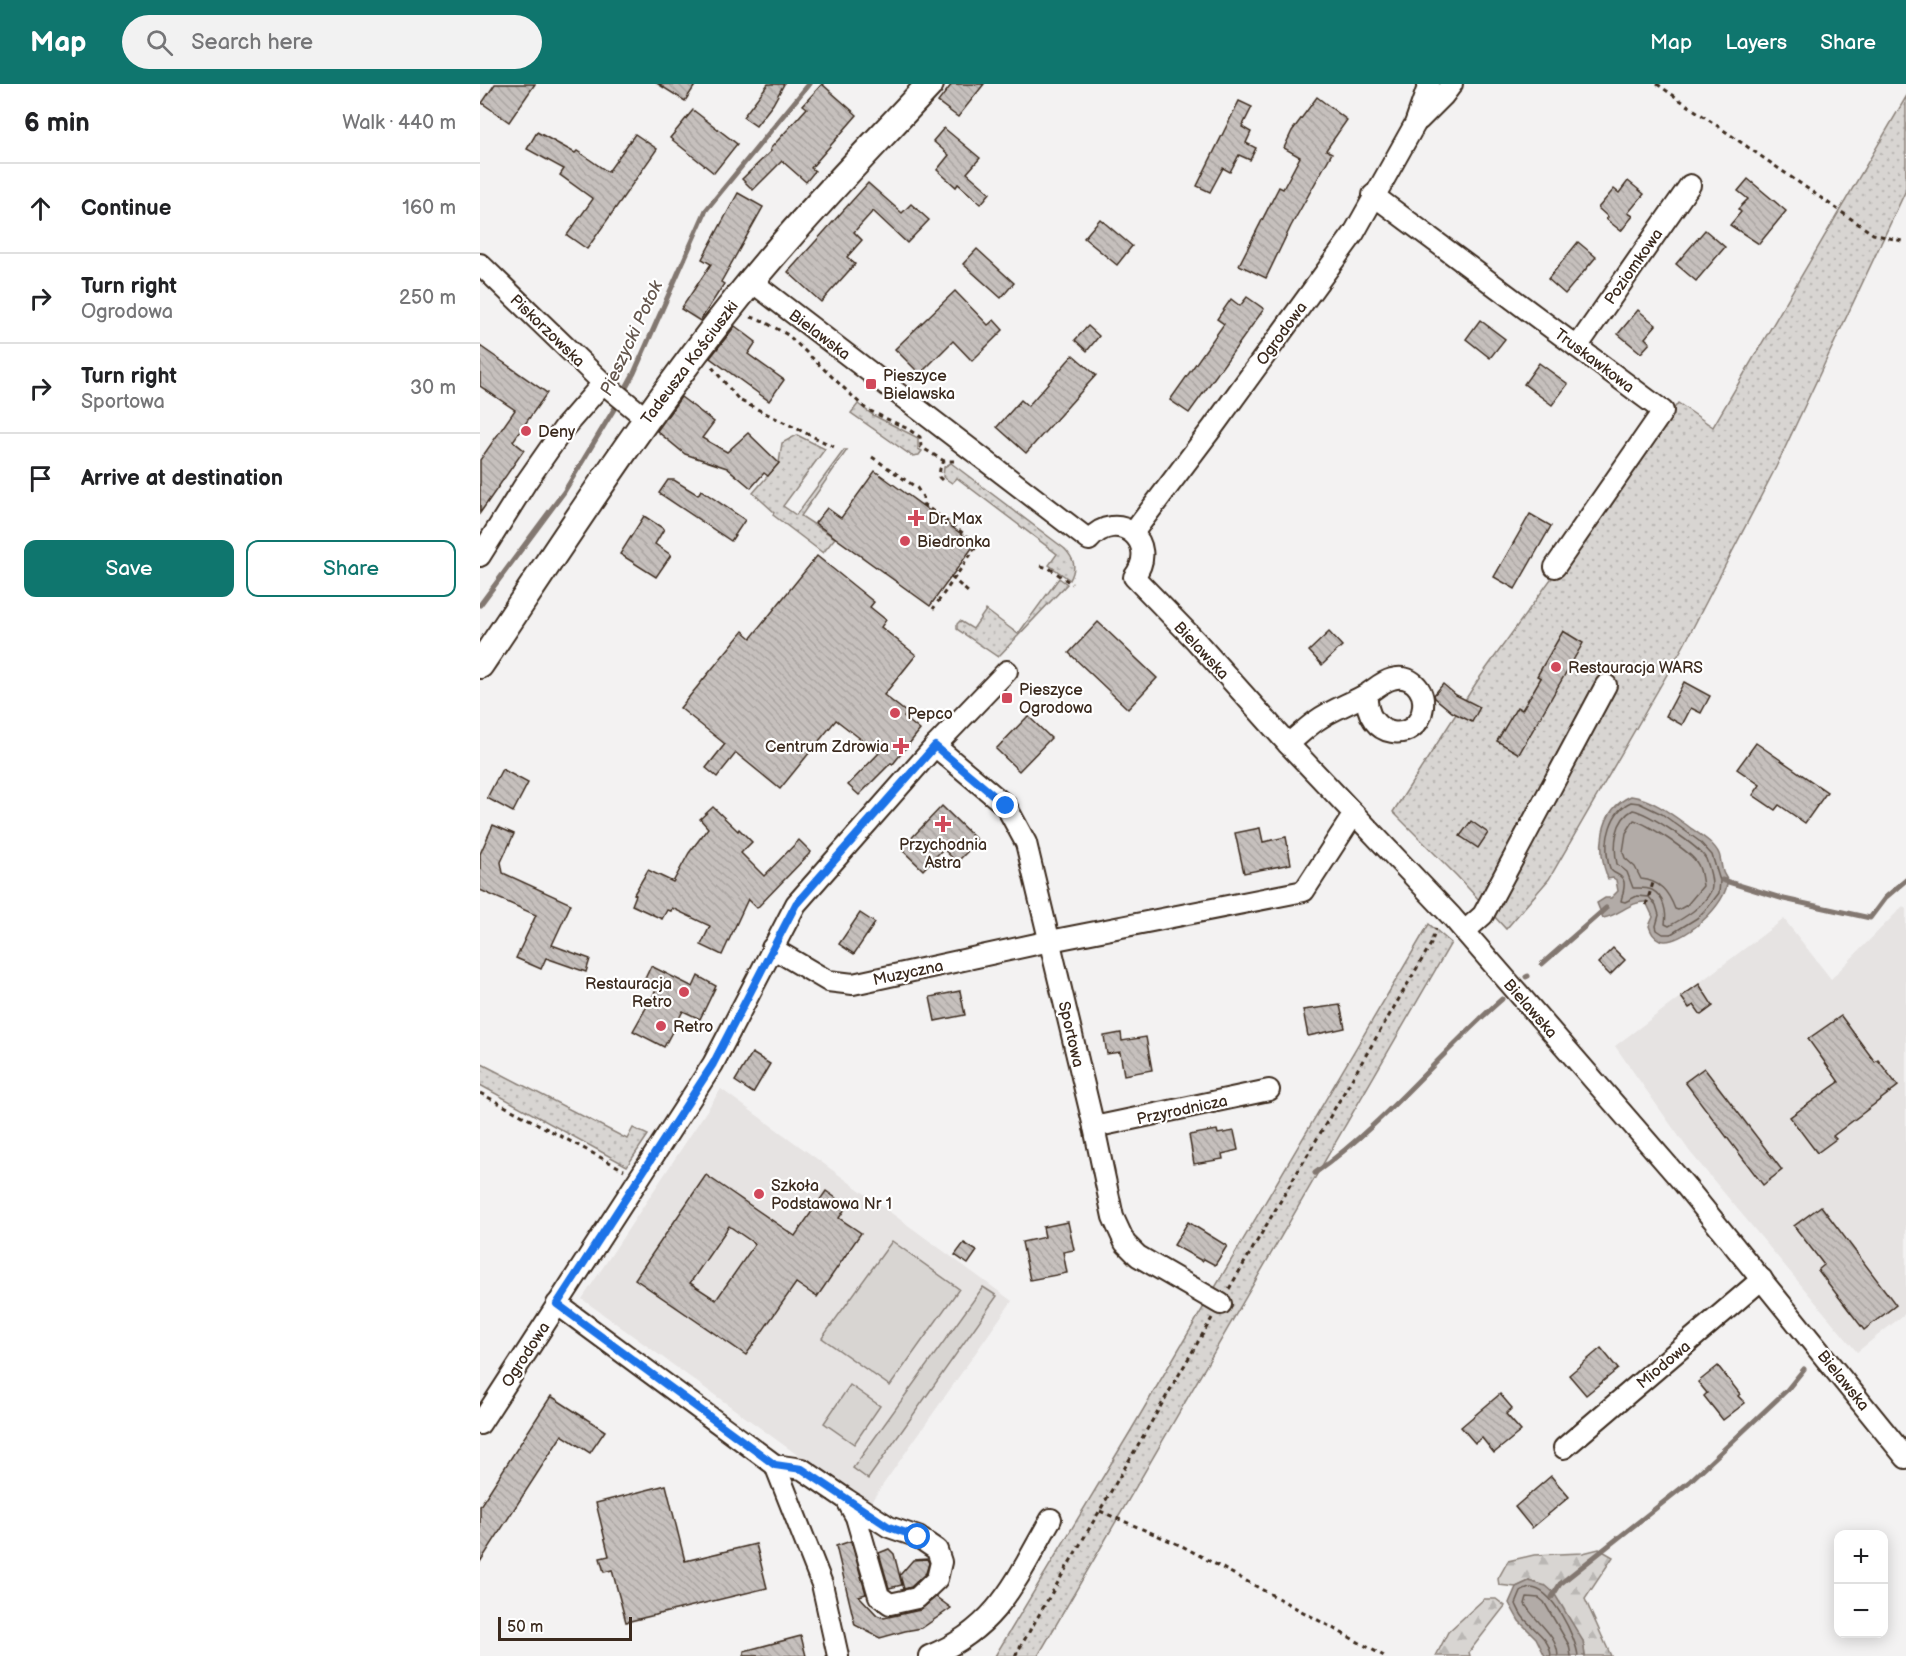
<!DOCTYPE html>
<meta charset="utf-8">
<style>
body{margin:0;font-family:"Balsamiq Sans",sans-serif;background:#f2f2f2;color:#202124}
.controls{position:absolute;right:18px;bottom:18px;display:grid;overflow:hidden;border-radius:12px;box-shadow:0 3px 15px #0003}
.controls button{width:54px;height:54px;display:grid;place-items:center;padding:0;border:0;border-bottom:2px solid #e0e0e0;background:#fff;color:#202124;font:30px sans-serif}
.scale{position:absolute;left:18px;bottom:15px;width:134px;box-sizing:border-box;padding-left:6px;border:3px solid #3b2a1e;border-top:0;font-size:16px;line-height:21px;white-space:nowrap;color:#3b2a1e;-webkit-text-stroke:4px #fff;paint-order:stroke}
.stop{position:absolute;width:18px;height:18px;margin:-14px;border:4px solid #1a73e8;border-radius:50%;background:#fff}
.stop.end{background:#1a73e8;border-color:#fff;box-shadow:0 2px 6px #0008}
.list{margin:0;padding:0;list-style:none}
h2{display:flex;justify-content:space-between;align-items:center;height:78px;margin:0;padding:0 24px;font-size:26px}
h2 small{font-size:20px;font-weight:400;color:#757577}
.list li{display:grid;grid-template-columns:39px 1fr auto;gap:18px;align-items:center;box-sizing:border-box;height:90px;padding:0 24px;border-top:2px solid #e0e0e0}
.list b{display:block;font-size:22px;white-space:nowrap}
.list p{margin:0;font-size:20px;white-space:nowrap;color:#757577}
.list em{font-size:20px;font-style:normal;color:#757577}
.actions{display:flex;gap:12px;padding:18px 24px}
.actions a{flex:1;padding:14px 0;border:2px solid #0f766e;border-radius:12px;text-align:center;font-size:21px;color:#0f766e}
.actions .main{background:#0f766e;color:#fff}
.icon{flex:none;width:33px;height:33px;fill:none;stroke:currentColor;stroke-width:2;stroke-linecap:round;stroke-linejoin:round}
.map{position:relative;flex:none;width:1426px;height:1572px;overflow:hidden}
header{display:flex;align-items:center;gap:36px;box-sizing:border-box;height:84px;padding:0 30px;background:#0f766e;color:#fff}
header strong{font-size:28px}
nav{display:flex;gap:33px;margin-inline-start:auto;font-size:21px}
.search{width:420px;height:54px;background:#f2f2f2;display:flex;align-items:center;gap:15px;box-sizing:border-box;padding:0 21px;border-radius:33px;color:#757577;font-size:22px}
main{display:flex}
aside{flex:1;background:#fff}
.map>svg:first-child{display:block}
</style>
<header>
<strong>Map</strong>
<div class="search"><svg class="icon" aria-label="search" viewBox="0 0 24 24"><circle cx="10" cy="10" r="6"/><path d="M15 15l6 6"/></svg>Search here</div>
<nav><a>Map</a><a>Layers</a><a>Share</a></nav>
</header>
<main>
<aside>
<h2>6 min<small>Walk · 440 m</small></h2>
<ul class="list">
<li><svg class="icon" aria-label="ahead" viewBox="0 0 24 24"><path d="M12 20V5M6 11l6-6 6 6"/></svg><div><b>Continue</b></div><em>160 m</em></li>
<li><svg class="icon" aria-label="right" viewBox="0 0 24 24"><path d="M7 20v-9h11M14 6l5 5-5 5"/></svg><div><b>Turn right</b><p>Ogrodowa</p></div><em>250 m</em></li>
<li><svg class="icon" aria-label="right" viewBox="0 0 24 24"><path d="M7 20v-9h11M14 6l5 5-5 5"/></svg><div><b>Turn right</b><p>Sportowa</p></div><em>30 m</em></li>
<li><svg class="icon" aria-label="arrive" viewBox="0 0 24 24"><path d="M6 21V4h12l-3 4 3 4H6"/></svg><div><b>Arrive at destination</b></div></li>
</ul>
<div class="actions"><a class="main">Save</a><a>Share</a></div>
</aside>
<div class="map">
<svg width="1426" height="1572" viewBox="0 0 1426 1572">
<defs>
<pattern id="grass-dots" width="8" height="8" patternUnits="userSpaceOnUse" patternTransform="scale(1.5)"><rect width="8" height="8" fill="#d8d5d2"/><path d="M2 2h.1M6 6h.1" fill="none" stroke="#bab7b4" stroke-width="1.8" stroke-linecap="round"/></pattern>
<pattern id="forest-firs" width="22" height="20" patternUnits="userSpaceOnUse" patternTransform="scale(1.5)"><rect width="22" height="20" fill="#d8d5d2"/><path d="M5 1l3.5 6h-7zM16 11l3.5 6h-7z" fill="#bab7b4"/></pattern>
<pattern id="building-back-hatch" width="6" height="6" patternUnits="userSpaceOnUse" patternTransform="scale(1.5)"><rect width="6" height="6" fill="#c6c0bd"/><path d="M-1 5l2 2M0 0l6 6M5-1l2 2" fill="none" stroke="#aba5a2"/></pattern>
</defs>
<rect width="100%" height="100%" fill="#f3f2f2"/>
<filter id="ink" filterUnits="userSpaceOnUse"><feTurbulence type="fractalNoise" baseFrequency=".0167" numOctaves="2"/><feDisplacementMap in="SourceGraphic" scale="12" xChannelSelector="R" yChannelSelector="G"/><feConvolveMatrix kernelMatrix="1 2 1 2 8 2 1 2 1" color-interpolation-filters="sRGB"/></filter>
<g filter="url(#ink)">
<!-- built -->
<g fill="#e6e3e2">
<polygon points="1423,822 1426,825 1426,1229 1377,1268 1210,1068 1135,962 1304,835 1351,895"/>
<polygon points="241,1005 532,1217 388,1422 102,1215"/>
</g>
<!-- grass -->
<g fill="url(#grass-dots)" stroke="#8a8078" stroke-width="1.5">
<polygon points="1426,13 1426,106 1296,383 1204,561 1069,795 1026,845 977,792 913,728 998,596 1198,319 1233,343"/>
<polygon points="378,320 393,331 438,354 438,365 442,367 439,371 432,372 371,329"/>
<polygon points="317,351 345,365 303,422 316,431 364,366 367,366 321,432 355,454 343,469 293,431 294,428 273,409 299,379 302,359"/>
<path d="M471,379L585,465C594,475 597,483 590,496L569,481L577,470L477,394L472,399L463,393L464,383Z"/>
<polygon points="579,494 587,500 518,573 477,545 477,540 480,537 493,545 506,526 538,550"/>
<polygon points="949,840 971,859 558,1572 515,1572 650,1348"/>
<polygon points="0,979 147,1055 153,1044 168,1051 147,1082 0,1001"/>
</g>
<!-- forest -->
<g fill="url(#forest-firs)" stroke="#8a8078" stroke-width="1.5">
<polygon points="1119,1465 1133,1473 1105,1515 1131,1572 1105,1572 1103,1557 1049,1497 1036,1503 1019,1501 1018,1495 1028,1477 1054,1471 1103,1469"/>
<polygon points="1004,1515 1016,1515 1025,1522 989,1568 990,1572 956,1572 968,1548"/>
</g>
<!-- pitch -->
<g fill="#d8d5d2" stroke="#8a8078" stroke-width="1.5">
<polygon points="412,1157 479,1205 410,1302 342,1254"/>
<polygon points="503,1203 517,1212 388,1395 373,1384"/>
<polygon points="370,1301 400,1322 374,1360 344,1339"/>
</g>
<!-- water -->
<g fill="#b2aba7" stroke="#827770" stroke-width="1.5">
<path d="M1151,712C1172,715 1190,729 1208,742C1217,749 1234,758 1239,770C1241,775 1241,782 1243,788C1244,791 1246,793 1247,796C1250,818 1200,864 1180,856C1173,853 1171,848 1169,842L1173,833L1166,818C1150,817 1139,832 1123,834L1117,819L1125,814H1131L1138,807L1136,796L1133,794L1128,795C1117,767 1118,726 1151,712Z"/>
<polygon points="1049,1497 1066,1502 1074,1509 1103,1557 1105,1572 1065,1572 1056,1554 1039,1537 1029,1519 1036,1503"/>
</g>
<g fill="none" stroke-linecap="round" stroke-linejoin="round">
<!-- shore -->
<g stroke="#6b5e55" stroke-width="1.5">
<path d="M1151,718L1159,719L1182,730L1219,757L1232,771L1240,797L1239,809L1229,822L1217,834L1191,850H1183L1177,846L1176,842L1179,831L1176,821L1169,813L1157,812L1145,818L1141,817C1142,812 1145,805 1144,798C1142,790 1135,791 1131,786C1130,785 1128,778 1128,777C1124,757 1130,727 1151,718Z"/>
<path d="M1153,726C1168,729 1219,762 1226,775C1229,782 1234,800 1231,807C1223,823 1204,834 1189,842L1185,840C1187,829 1184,812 1172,806C1166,803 1158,804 1153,804L1147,788L1137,780C1133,761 1135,735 1153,726Z"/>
<path d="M1154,736C1167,740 1210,767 1217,779C1221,784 1222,796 1223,802L1207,821L1198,826L1195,825C1188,807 1180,797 1161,795L1155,783L1145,774L1143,768L1146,749Z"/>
<path d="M1071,1572C1070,1554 1053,1546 1043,1533C1040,1529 1038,1524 1036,1520L1041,1508C1042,1507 1048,1504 1050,1504C1072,1503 1096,1554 1098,1572"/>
<path d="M1078,1572C1077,1550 1055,1538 1045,1520L1047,1513L1059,1514L1064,1518L1089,1561L1091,1572"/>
</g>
<!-- stream -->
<g stroke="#827770" stroke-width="5">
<polyline points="143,309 154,289 226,126 329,0"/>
<polyline points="0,521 84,408 139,317"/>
<polyline points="1242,796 1304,815 1390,834 1405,814 1426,796"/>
<polyline points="1062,880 1126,824"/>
<polyline points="1046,893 1048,892"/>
<path d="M835,1089C904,1040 958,971 1022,915"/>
<polyline points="1072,1513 1080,1500 1209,1398 1307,1306 1324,1285"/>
</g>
</g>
<!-- building -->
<g fill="url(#building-back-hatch)" stroke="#3b2a1e" stroke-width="1.5" fill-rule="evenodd">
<polygon points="15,0 55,0 29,38 2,19"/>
<polygon points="178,0 216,0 205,17"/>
<polygon points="288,0 304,0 293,20 276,42 263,33"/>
<polygon points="342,0 377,31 331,84 335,87 326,98 302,77 273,106 262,95 291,67 290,65 327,24 323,21"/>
<polygon points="472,0 504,0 478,33 458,18"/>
<polygon points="837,13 867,36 846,66 852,69 811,142 786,194 759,181 799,103 803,105 820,73 804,64 812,47"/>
<polygon points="759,17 772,23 762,43 771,48 766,59 776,64 770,76 759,71 750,88 743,84 730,108 717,102"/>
<polygon points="213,26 257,60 234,89 190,54"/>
<polygon points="464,44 500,74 487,89 510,109 501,120 478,100 476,103 457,86 469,71 453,57"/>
<polygon points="57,48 95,69 97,67 128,88 155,50 177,65 107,165 87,151 113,115 80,91 84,85 47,65"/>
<polygon points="1268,95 1306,127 1279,160 1250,141 1261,128 1258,125 1268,115 1258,107"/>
<polygon points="1148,97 1164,110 1148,129 1153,132 1141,147 1126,135 1128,133 1118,124 1134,105 1139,109"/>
<polygon points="388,99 422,129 431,120 449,136 427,159 393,127 374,148 382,156 367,173 375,180 341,218 308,188"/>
<polygon points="258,109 283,123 241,198 244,200 220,237 201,225 231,180 222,175"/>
<polygon points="620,135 652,162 637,181 604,154"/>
<polygon points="1225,146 1245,163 1216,197 1196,180"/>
<polygon points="1098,158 1116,173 1085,210 1068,195"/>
<polygon points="497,165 534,199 521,214 483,180"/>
<polygon points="475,207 508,241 514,236 523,246 492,277 473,257 440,290 415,265"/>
<polygon points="767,213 784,225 709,329 690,316 744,240 737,235 751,215 760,222"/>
<polygon points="1158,226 1176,241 1165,254 1170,259 1161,269 1138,250"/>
<polygon points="1000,236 1025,255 1010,274 986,255"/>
<polygon points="255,242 276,258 268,270 304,296 289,317 230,274"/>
<polygon points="608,242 619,252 607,267 595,256"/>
<polygon points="0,262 67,309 33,357 44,366 0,429 0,376 35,326 0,302"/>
<polygon points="593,271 616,291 546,369 517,343 541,316 548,322"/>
<polygon points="1059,279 1088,300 1072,321 1044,300"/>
<polygon points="201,313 234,338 222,354 247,368 268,349 299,379 288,392 284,389 271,404 247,384 205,370 177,347"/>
<polygon points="395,387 495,460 450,522 335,439 347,424 361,434"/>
<polygon points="188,396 194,396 218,411 221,406 265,436 251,457 179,409"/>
<polygon points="1050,430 1071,442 1035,505 1014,493"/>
<polygon points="164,432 184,445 175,460 191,471 176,493 140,470"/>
<polygon points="337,472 394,518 390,523 406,536 401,543 436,571 404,611 427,629 424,633 440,646 413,680 411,679 379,711 368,701 399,669 356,636 300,705 256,669 237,693 226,684 245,660 200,624 263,547 271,554"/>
<polygon points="618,538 677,594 648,625 589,569"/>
<polygon points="1083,547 1103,559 1039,670 1017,657 1037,623 1042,626 1061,594 1057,592"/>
<polygon points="849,548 862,562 842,581 829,567"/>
<polygon points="1204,598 1230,612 1221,629 1211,624 1202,641 1186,632"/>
<polygon points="963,600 976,611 1000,623 992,638 972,628 955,614 954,611"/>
<polygon points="548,632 571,654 539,687 516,665"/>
<polygon points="1276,659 1347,708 1325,739 1299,721 1295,726 1273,711 1280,701 1257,685"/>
<polygon points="22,685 48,699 33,728 7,714"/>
<polygon points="462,722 498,757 477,778 463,765 443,786 421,765"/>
<polygon points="233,723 258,747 259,745 272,758 261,769 284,792 319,756 331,768 277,824 268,815 242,871 221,861 230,842 192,824 191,827 187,826 182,835 152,821 156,811 154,810 168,786 193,798 209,769 228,744 220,735"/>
<polygon points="991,737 1008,749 998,764 980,752"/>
<polygon points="13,741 34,750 21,778 23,789 91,820 72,861 110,875 106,888 66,874 61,885 36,874 56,831 0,806 0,770"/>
<polygon points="780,744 783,758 806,753 811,780 764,789 755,749"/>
<polygon points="380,829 395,839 374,870 359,860"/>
<polygon points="1133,864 1145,876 1130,891 1118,879"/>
<polygon points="171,882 213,903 218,892 236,902 220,935 203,927 184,963 153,947 176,906 163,899"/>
<polygon points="1219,900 1233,922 1221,931 1214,921 1209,924 1201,913"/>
<polygon points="480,907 485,931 455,937 450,913"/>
<polygon points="860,921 865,944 828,952 823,926"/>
<polygon points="1361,932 1395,978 1398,976 1418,1002 1353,1052 1356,1055 1337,1069 1310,1033 1359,998 1328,955"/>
<polygon points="641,949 642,957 666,953 672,986 644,991 640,968 627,970 624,952"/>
<polygon points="272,969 290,980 273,1009 255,997"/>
<polygon points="1224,984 1302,1086 1283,1101 1205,998"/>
<polygon points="737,1046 738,1050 754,1047 758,1066 742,1070 743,1075 714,1080 709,1051"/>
<path d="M226,1091L315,1152L346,1107L367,1122L359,1134L381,1149L337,1213L316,1199L266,1271L155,1195ZM249,1142L275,1160L236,1216L210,1199Z"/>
<polygon points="1341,1122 1416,1221 1384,1246 1338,1186 1344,1181 1314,1142"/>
<polygon points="588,1138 594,1166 583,1168 587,1189 550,1196 542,1158 565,1153 563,1143"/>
<polygon points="708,1138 747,1162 735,1181 724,1175 722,1177 694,1161"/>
<polygon points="484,1159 497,1167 488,1180 475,1171"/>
<polygon points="1121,1264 1138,1285 1106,1311 1089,1291"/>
<polygon points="1238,1282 1260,1310 1258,1312 1265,1319 1243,1336 1224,1312 1227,1309 1218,1298"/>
<polygon points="1020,1310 1032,1324 1026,1330 1041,1347 1014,1369 1002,1354 995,1359 981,1343"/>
<polygon points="71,1312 125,1347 110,1369 82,1351 0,1478 0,1422"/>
<polygon points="1071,1392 1089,1413 1052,1444 1035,1423"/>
<polygon points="186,1401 205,1477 276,1460 287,1504 146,1538 132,1486 124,1488 120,1474 129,1472 116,1419"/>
<polygon points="371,1457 386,1510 379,1512 397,1531 404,1534 440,1526 456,1513 471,1524 442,1544 425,1547 400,1554 375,1541 356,1462"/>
<polygon points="409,1465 414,1470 422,1501 409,1504 399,1469"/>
<polygon points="447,1475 449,1479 446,1489 431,1503 424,1505 420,1491 433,1476"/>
<polygon points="321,1552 326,1572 264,1572 264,1567"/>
</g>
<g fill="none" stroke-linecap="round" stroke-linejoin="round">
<defs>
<g id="minor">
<polyline points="939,36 963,12 972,0"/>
<polyline points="893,111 1183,327 1075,483"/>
<polyline points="0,180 123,299 157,327 167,332"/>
<path d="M271,197L609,456C637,423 681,458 654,493L716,557L808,660L972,833L1204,1100L1426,1374"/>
<polyline points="1097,263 1210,101"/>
<polyline points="653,449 733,343 874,149 935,40 949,0"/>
<polyline points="0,472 47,397 84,344 123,299"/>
<path d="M808,660C817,653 826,644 836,637C851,626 869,620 885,611C894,606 901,598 912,595C930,589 945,605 943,623C938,662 884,655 887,610"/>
<polyline points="455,662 526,722 546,759 614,1043 633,1133 645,1159 658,1172 741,1220"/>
<polyline points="985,847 1003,831 1126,601"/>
<polyline points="292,864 348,897 373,900 570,857 824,807 874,730"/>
<polyline points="614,1043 789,1006"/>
<polyline points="77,1220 295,1381 342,1500 358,1572"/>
<polyline points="0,1340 233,980 316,820 455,662 527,587"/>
<polyline points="1084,1364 1282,1195"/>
<polyline points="295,1381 322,1385 366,1415 376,1433 399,1512 410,1520 437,1514 457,1495 461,1478 457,1466 438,1453 409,1443 366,1415"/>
<path d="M449,1572C518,1545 537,1494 571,1435"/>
</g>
<path id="major" d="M0,581C88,450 173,317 273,195C329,127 391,64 450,0"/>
</defs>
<!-- minor casing -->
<use href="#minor" stroke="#3b2a1e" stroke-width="24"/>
<!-- major casing -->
<use href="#major" stroke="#3b2a1e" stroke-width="30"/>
<!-- path -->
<g stroke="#3b2a1e" stroke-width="3" stroke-dasharray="4.5 4.5" stroke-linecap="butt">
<polyline points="1177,0 1393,150 1426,158"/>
<polyline points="271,233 281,236 308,251 386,325 428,345 440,353 441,363 464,377"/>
<polyline points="232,283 259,316 356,364"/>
<polyline points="392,373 437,404 443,413 443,420 498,460 453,525"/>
<polyline points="462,396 459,393 460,385 464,377 474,377"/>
<polyline points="561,482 569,484 592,500"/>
<polyline points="471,493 489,509"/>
<polyline points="1166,821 1173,799"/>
<polyline points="0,1009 144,1086"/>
<polyline points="749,1205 951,860 956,844"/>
<polyline points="620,1427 702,1462 904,1572"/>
<polyline points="535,1572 732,1234"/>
</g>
<!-- minor -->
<use href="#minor" stroke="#fff" stroke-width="20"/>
<!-- major -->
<use href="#major" stroke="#fff" stroke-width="26"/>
</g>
</g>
<g fill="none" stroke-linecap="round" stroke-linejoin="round" filter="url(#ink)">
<!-- route -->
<polyline stroke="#1a73e8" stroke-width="8" points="438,1453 409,1443 322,1385 295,1381 77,1220 233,980 316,820 455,662 526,722"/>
</g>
<!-- markers -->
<g fill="#d1495b" stroke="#fff" stroke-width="2">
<rect x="385" y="294" width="12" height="12" rx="3"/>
<circle cx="46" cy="347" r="6"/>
<path d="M433 425h6v6h6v6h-6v6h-6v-6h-6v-6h6z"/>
<circle cx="425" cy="457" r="6"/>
<circle cx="1076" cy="583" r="6"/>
<rect x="521" y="608" width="12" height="12" rx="3"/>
<circle cx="415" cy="629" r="6"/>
<path d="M418 653h6v6h6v6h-6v6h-6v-6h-6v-6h6z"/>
<path d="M460 731h6v6h6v6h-6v6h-6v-6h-6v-6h6z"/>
<circle cx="204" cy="908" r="6"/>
<circle cx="181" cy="942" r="6"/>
<circle cx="279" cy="1110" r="6"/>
</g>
<g text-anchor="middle" stroke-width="4.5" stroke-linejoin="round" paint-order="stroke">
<!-- street labels -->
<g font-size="16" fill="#3b2a1e" stroke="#fff">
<text transform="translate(1153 182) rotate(-55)" y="6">Poziomkowa</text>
<text transform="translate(68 246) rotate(44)" y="6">Piskorzowska</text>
<text transform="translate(801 249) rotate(-54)" y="6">Ogrodowa</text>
<text transform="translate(340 250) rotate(37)" y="6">Bielawska</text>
<text transform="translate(1115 276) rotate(37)" y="6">Truskawkowa</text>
<text transform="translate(209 278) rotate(-53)" y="6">Tadeusza Kościuszki</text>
<text transform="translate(722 566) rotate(47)" y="6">Bielawska</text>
<text transform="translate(428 888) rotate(-12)" y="6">Muzyczna</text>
<text transform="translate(1051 924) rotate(49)" y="6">Bielawska</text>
<text transform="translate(592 950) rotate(77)" y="6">Sportowa</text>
<text transform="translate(702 1025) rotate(-12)" y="6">Przyrodnicza</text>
<text transform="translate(45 1270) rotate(-57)" y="6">Ogrodowa</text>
<text transform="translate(1183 1280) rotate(-40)" y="6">Miodowa</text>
<text transform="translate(1364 1296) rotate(51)" y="6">Bielawska</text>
</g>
<!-- poi labels -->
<g font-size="16" fill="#3b2a1e" stroke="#fff" text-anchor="start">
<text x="403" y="297">Pieszyce<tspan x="403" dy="18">Bielawska</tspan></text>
<text x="58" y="353">Deny</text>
<text x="448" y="440">Dr. Max</text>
<text x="437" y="463">Biedronka</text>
<text x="1088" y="589">Restauracja WARS</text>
<text x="539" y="611">Pieszyce<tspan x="539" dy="18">Ogrodowa</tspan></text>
<text x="427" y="635">Pepco</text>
<text x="409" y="668" text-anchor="end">Centrum Zdrowia</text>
<text x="463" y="766" text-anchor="middle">Przychodnia<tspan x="463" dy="18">Astra</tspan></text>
<text x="192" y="905" text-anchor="end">Restauracja<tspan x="192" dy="18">Retro</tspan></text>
<text x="193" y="948">Retro</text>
<text x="291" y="1107">Szkoła<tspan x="291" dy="18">Podstawowa Nr 1</tspan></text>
</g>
<!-- water labels -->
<g font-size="18" font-style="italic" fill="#65574e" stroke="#fff">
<text transform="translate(151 254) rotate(-65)" y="6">Pieszycki Potok</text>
</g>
</g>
</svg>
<div class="controls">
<button>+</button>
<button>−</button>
</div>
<div class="scale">50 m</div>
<div class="stop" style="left:438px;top:1453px"></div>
<div class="stop end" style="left:526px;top:722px"></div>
</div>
</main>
